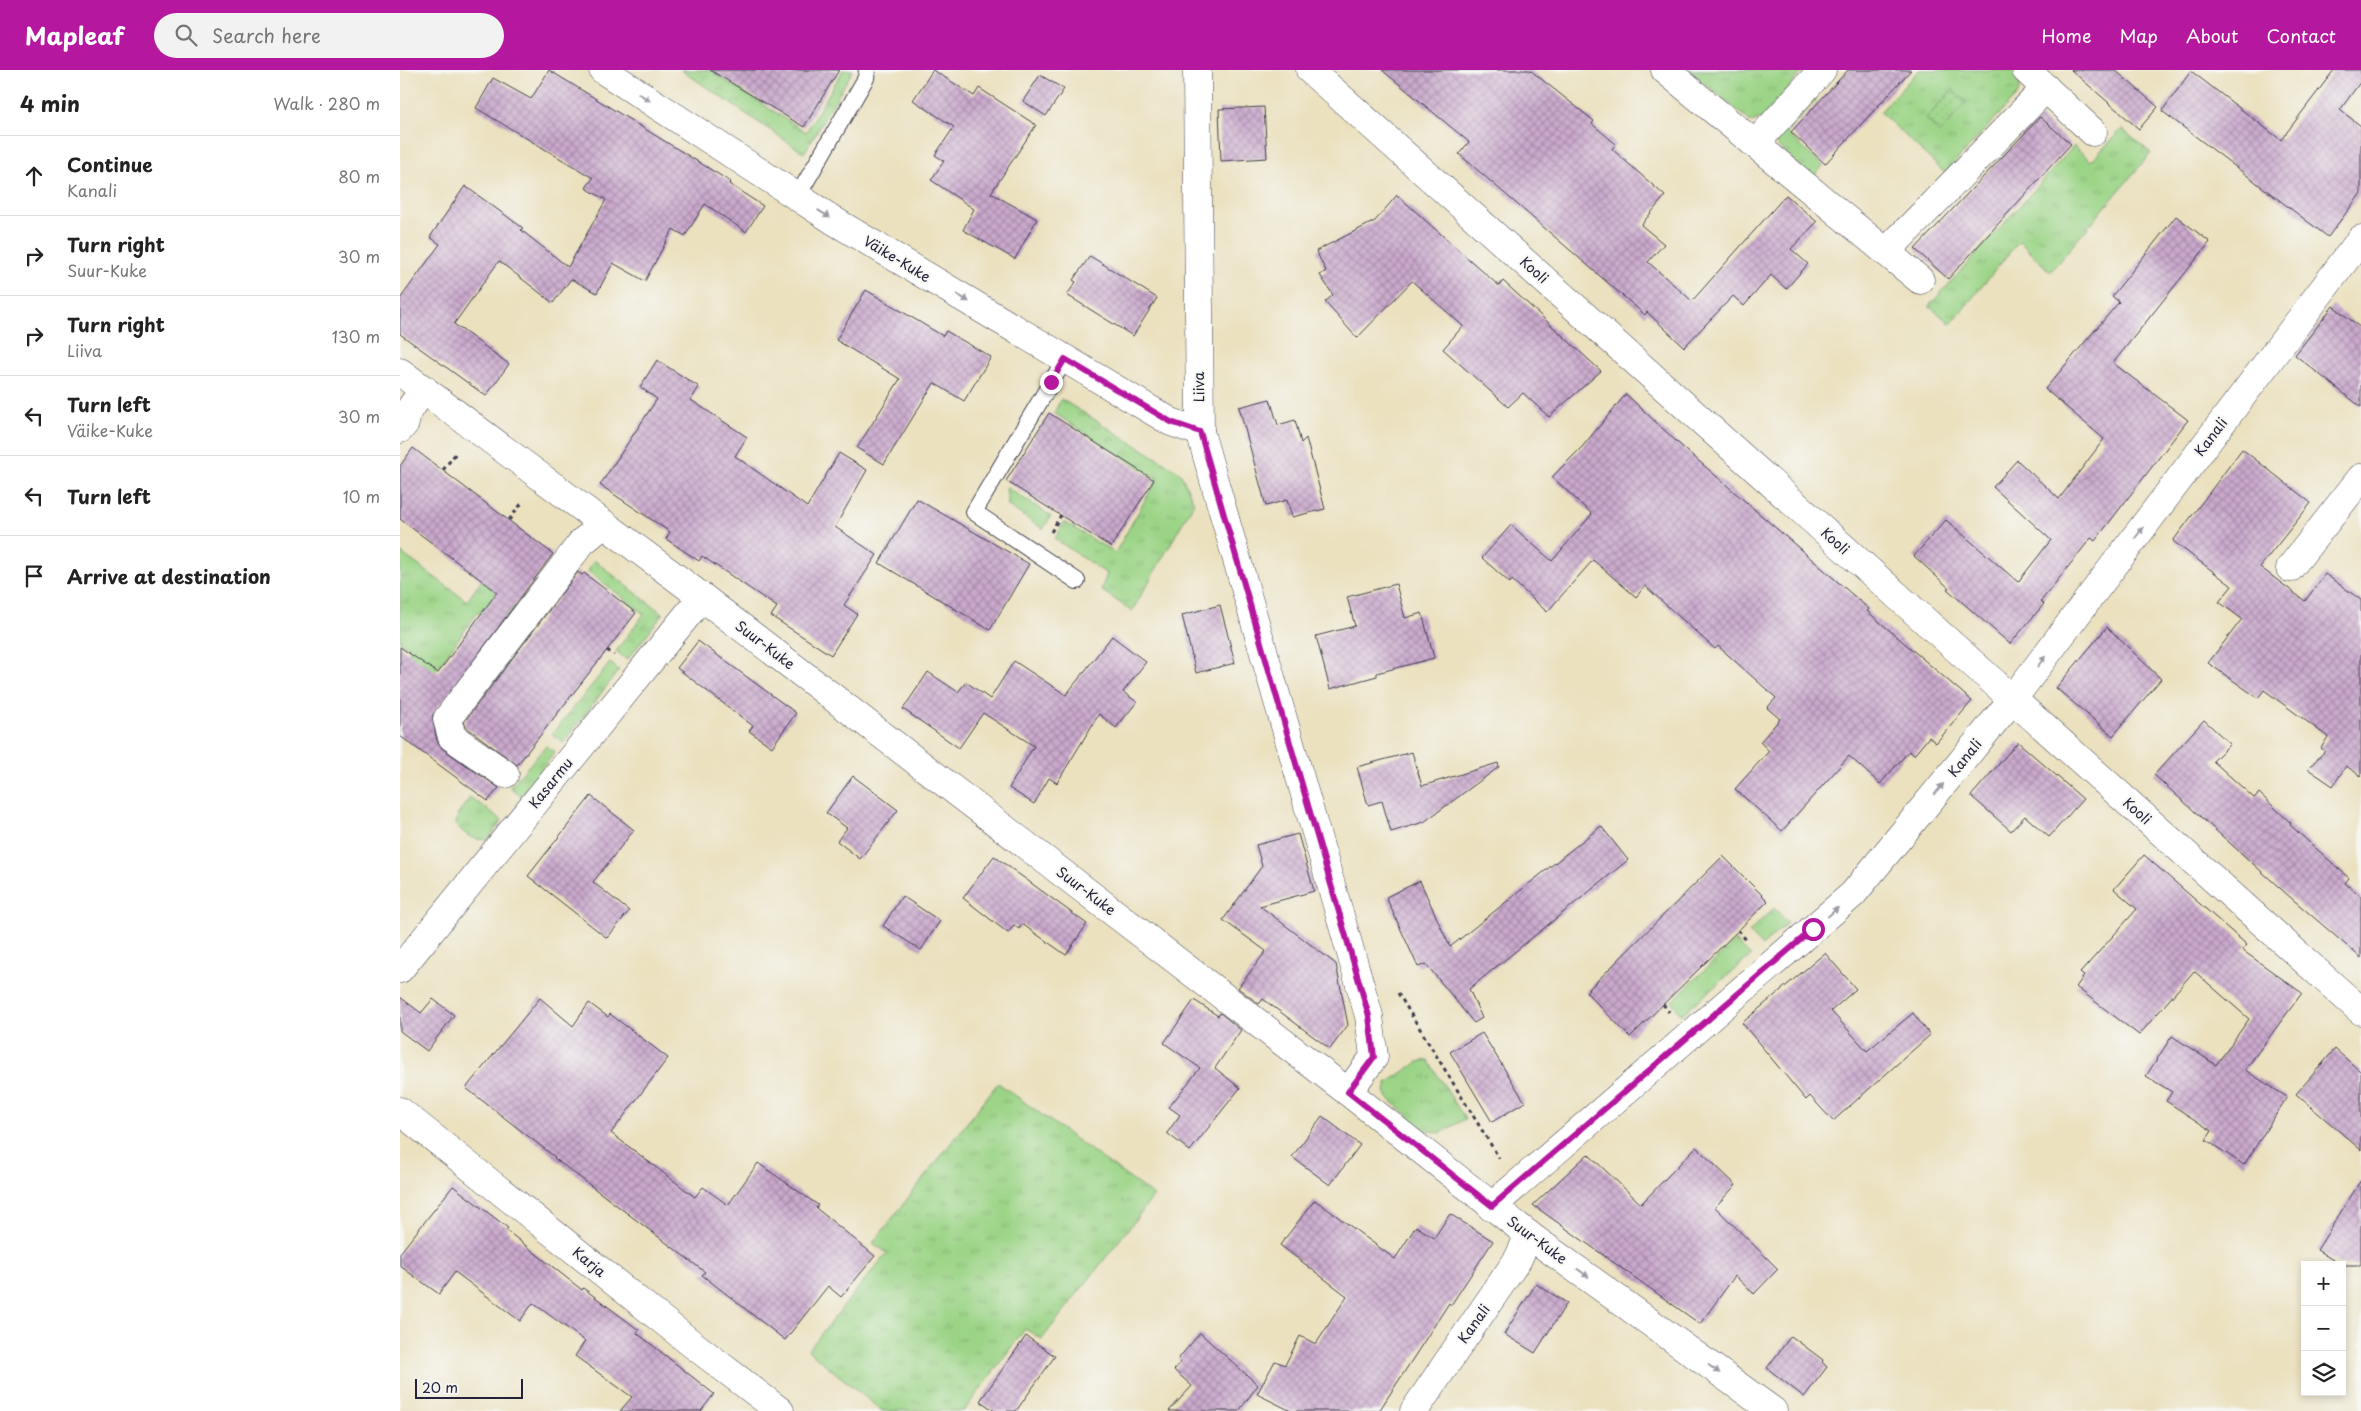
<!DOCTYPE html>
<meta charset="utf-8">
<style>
body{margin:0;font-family:"Playpen Sans",sans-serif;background:#f2f2f2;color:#222}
.controls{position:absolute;right:15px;bottom:15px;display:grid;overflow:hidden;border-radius:0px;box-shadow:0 2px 8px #0003}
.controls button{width:45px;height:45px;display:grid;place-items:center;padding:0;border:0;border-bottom:1px solid #e0e0e0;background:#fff;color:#222;font:25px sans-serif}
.scale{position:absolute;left:15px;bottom:12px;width:108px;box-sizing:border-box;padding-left:5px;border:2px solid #22223b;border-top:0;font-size:14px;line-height:18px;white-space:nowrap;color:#22223b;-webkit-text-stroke:4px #f6f6f2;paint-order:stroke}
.stop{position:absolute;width:15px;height:15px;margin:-11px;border:4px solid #b5179e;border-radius:50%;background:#fff}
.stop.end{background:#b5179e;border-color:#fff;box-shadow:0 1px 5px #0008}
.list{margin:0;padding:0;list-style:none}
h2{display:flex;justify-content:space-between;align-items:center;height:65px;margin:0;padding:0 20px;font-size:21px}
h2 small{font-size:16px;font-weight:400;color:#767676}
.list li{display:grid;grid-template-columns:32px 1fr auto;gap:15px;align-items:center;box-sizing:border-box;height:80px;padding:0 20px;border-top:1px solid #e0e0e0}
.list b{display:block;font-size:19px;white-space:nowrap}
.list p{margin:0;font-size:16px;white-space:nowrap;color:#767676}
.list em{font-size:16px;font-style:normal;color:#767676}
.icon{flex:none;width:28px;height:28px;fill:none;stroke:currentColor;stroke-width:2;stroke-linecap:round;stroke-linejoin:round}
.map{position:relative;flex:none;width:1961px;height:1341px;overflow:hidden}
header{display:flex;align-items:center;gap:30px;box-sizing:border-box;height:70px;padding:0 25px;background:#b5179e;color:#fff}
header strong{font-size:24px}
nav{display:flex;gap:28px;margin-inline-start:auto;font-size:18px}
.search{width:350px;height:45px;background:#f2f2f2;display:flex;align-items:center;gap:12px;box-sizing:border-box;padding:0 18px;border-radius:28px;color:#767676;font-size:19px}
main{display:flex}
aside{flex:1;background:#fff}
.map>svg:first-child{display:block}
</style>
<header>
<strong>Mapleaf</strong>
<div class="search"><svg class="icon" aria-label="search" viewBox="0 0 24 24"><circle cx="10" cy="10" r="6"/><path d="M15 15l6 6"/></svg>Search here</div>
<nav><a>Home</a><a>Map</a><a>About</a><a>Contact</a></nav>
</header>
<main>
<aside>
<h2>4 min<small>Walk · 280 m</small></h2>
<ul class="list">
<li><svg class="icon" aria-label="ahead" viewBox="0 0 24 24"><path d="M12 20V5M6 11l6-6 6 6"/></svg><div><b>Continue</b><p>Kanali</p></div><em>80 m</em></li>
<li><svg class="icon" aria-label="right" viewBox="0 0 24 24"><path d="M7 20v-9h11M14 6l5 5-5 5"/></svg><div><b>Turn right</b><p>Suur-Kuke</p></div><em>30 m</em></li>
<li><svg class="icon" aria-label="right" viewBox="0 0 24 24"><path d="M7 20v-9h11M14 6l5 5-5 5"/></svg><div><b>Turn right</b><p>Liiva</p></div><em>130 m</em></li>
<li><svg class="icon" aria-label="left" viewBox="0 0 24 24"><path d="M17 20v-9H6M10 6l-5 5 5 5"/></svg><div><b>Turn left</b><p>Väike-Kuke</p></div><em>30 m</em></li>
<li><svg class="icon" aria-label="left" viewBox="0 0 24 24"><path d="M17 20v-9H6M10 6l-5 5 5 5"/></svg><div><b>Turn left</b></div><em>10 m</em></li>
<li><svg class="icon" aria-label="arrive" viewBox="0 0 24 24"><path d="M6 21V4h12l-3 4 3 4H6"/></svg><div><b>Arrive at destination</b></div></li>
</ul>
</aside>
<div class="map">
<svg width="1961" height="1341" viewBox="0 0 1961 1341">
<defs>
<pattern id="grass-tufts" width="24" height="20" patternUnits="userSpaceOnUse" patternTransform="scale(1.25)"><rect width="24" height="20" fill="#9bd486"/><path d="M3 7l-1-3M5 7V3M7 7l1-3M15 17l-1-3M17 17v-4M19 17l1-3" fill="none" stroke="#85b675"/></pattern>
<pattern id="park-dots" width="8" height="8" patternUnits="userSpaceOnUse" patternTransform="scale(1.25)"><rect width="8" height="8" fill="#9bd486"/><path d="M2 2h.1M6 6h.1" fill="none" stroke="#85b675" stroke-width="1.8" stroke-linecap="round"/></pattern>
<pattern id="building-cross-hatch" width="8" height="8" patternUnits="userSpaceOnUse" patternTransform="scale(1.25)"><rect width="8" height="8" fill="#caa9cd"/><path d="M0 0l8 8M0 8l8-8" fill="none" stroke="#a489a8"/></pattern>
</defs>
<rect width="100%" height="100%" fill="#f6f6f2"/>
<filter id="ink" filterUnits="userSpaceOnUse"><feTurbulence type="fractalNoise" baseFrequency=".02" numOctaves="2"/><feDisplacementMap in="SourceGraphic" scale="10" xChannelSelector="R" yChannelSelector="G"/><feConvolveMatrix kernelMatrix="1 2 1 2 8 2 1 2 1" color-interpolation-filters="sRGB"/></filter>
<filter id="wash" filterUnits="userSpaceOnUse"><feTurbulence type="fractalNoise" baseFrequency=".0096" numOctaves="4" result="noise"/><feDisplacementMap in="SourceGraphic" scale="20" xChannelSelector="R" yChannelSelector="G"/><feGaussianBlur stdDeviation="1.12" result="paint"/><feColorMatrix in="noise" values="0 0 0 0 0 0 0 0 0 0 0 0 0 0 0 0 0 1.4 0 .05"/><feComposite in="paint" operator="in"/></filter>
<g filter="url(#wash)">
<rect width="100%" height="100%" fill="#ebe1bf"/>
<!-- grass -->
<g fill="url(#grass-tufts)" stroke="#5e7b60">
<polygon points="281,0 317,0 315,4 406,62 443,0 453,0 404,83"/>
<polygon points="1288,0 1404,0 1362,48 1351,52"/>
<polygon points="1519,0 1616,0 1621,9 1618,24 1545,103 1480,42"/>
<polygon points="1410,24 1416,30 1386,63 1423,96 1412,108 1377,75 1379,59"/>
<polygon points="1722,59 1751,83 1650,202 1619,171 1551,254 1529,236 1674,76 1691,91"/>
<polygon points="661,329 780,402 794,433 732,541 701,520 707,504 655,469 664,452 715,483 757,409 654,343"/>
<polygon points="606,417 651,446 643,459 608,436"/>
<polygon points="0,482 67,531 82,510 116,539 101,559 78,542 35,601 0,596 11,580 0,572"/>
<polygon points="194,490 263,544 227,590 216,581 244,544 188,501"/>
<polygon points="210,593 219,600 163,673 152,664"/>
<polygon points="146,676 155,682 121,726 110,717"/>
<path d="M70,727L102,750L88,770C73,770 66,766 56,755L58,744Z"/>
<polygon points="1374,838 1388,852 1362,876 1349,862"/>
<polygon points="1335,871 1351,886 1281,945 1272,931"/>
<polygon points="1028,990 1065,1049 1041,1063 1024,1060 988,1028 985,1021 987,1013 1018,992"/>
<polygon points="598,1013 754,1126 642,1269 625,1259 564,1341 482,1341 408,1280 487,1183 473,1173"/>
</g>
<!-- park -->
<polygon fill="url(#park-dots)" stroke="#5e7b60" points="1552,20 1566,32 1540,63 1526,49"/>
<g id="blocks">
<!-- building -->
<g fill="url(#building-cross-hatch)">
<polygon points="149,0 331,112 329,114 363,136 346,162 305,134 285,166 273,159 245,211 213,193 197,223 171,209 153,233 99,191 54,254 109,294 86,326 0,264 0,229 40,174 30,167 65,116 123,158 121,160 168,197 206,130 186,118 193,108 76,38 93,8 131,29"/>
<polygon points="310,0 439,0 404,57"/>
<polygon points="533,0 574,26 579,18 636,55 591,123 637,149 615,189 563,160 574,139 531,110 544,91 535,85 554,57 513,30"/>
<polygon points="982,0 1130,0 1194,51 1192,54 1216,74 1212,79 1265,126 1241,155 1264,174 1248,192 1292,231 1386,125 1417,152 1391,179 1408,194 1386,219 1371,205 1344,236 1333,226 1284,277 1247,242 1245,245 1059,84 1069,72"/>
<polygon points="1448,0 1511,0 1425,94 1391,62"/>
<polygon points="1671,0 1715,0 1758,37 1739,59"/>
<polygon points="1934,0 1961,0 1961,11 1940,40 1961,56 1961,123 1928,167 1762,41 1791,1 1881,70"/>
<polygon points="640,5 664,19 646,46 623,31"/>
<polygon points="864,37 867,88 821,91 819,39"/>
<polygon points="1640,47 1671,74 1548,209 1515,179"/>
<polygon points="997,125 1099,216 1103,211 1201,301 1149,347 1123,323 1108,337 1043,279 1063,256 1012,211 957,268 925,232 933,225 920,205 926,201 916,181 975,151"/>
<polygon points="1776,146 1810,172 1713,293 1788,350 1695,471 1691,468 1641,531 1644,534 1610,574 1547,519 1549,518 1514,486 1546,450 1618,512 1651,470 1593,417 1617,390 1659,429 1704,369 1645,319 1719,232 1712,226"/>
<polygon points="690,186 757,228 733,266 667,225 676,212 673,210"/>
<polygon points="466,220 543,266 546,261 591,287 564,331 534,313 484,394 457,378 500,309 436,270"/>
<polygon points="1933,236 1961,258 1961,337 1895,285"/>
<polygon points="257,290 299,317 291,330 347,367 335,386 407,437 439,383 467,400 435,457 477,485 444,535 457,544 431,585 371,546 377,537 302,486 299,491 266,469 270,462 200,415 257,329 240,317"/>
<polygon points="1226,324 1278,373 1469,539 1467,541 1572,631 1536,673 1529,667 1514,685 1509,681 1480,714 1449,686 1382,761 1335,719 1369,681 1360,672 1380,649 1367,638 1376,628 1374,626 1318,576 1315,579 1245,516 1236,527 1193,490 1147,542 1112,510 1110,513 1082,488 1111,455 1152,491 1192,444 1152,407 1182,377"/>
<polygon points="870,329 878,355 895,350 901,373 906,368 925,439 892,447 887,430 866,436 839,337"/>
<polygon points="649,343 754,410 711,477 606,411"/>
<polygon points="13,378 153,484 32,646 37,671 43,679 99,718 88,731 0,666 0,577 38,603 97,522 0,449 0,396"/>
<polygon points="1842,379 1911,433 1860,497 1905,531 1925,504 1961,530 1961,706 1946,696 1933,716 1908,699 1925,681 1921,678 1928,667 1864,620 1858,628 1808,593 1842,549 1819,532 1832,516 1773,471"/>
<polygon points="517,429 629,494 590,560 479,493"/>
<polygon points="178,502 182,505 184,503 236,543 117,695 66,657 64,652"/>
<polygon points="996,514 1005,548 1022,543 1034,588 977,603 977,606 930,619 916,566 955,556 947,527"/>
<polygon points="820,535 835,593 796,603 782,545"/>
<polygon points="1707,557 1761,609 1713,666 1656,618"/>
<polygon points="712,566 746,592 723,622 737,632 716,658 699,644 657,713 649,708 634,734 609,718 634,676 583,643 559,678 503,639 528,602 558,622 566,612 590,629 614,591 666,625"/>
<polygon points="298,571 396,643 372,677 349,661 353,656 277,598"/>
<polygon points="1804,650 1830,674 1813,691 1854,728 1859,723 1891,753 1890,755 1949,808 1945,813 1961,826 1961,888 1890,827 1754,705"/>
<polygon points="1618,672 1683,729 1649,767 1625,746 1611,761 1571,726"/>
<polygon points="1012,682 1022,716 1098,693 1099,697 1024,752 991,762 982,731 968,735 957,697"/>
<polygon points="453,706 498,740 460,789 437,771 447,758 426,743"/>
<polygon points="191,726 234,760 193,812 229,841 207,868 128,806"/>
<polygon points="1201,756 1228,790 1069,919 1082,948 1074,953 1026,894 1018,897 986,827 1020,811 1050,877"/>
<polygon points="898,764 914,821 860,836 936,894 948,955 930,979 863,929 859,934 838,918 866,881 823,850 862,796 856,775"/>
<polygon points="1744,785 1847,875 1842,880 1902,923 1845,1000 1887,1027 1844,1095 1806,1070 1812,1061 1766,1031 1772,1022 1746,1006 1772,966 1816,995 1849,949 1794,901 1739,965 1676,917 1684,906 1680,903 1737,839 1714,819"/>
<polygon points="594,786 687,854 666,885 622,854 619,859 614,855 608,863 563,828"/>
<polygon points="1323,786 1368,831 1230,967 1186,922"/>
<polygon points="502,826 540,851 521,880 483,856"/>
<polygon points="1425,883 1456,919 1431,941 1467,981 1513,943 1530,965 1433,1051 1410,1026 1406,1030 1342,953"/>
<polygon points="0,927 21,943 33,929 54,945 27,981 0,961"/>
<polygon points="140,928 173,956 189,933 208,947 210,944 268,988 211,1063 295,1127 303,1117 328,1135 358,1093 418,1135 416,1138 475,1186 441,1227 428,1216 385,1270 302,1205 305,1202 154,1088 155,1087 66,1018"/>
<polygon points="794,930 818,946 820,943 841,960 815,998 840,1018 790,1081 767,1063 780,1045 769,1037 800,998 764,973"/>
<polygon points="1082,963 1125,1032 1092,1052 1050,982"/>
<polygon points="1935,979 1961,1002 1961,1080 1896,1024"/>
<polygon points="922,1046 960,1075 930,1115 892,1087"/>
<polygon points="1296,1077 1336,1115 1315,1137 1378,1199 1354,1224 1335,1206 1300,1254 1133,1135 1188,1084 1241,1134"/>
<polygon points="1961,1110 1961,1195 1941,1195 1917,1180"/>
<polygon points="53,1116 108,1158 106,1160 182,1220 183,1218 239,1260 237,1263 314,1324 301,1341 220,1341 232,1327 175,1286 185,1271 133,1233 120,1251 55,1202 39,1224 0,1196 0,1183"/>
<polygon points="915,1130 995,1189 1016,1156 1034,1168 1050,1144 1093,1171 1051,1235 1049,1233 979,1341 891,1341 857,1324 875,1291 885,1295 900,1266 916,1274 947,1226 880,1175"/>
<polygon points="1136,1214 1167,1233 1135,1283 1104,1264"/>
<polygon points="800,1263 858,1315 839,1341 769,1341 792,1316 774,1300 781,1292 778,1289"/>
<polygon points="626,1266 655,1286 616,1341 595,1341 580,1331"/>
<polygon points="1391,1266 1423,1290 1422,1292 1427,1297 1404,1327 1367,1298"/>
</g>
</g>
</g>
<g filter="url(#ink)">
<use href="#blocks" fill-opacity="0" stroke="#403f4f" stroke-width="1"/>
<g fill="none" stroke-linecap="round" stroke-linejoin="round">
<defs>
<g id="service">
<polyline points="397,127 466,8 467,0"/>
<polyline points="665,289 574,442 677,511"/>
</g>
<g id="minor">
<polyline points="203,0 436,152 771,352 800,362"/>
<polyline points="797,0 800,362 969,946 974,987 948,1022"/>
<polyline points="910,0 1961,941"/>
<polyline points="1265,0 1520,210"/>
<polyline points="1626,0 1693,62"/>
<polyline points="1355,74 1422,0"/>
<polyline points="1486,182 1646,18"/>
<polyline points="0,302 302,527 948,1022 1129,1165 1373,1341"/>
<polyline points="0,359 5,353 7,343 24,319"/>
<polyline points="1890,498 1961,408"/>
<polyline points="105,704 52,667 47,649 182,472 204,454"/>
<polyline points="0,899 302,527"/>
<polyline points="1091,1137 1453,824 1612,630 1961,169"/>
<polyline points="1014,1341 1118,1189 1129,1165"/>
</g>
<polyline id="tertiary" points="0,1041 291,1273 380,1341"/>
</defs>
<!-- service casing -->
<use href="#service" stroke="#403f4f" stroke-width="18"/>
<!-- minor casing -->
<use href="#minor" stroke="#403f4f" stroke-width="29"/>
<!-- tertiary casing -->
<use href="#tertiary" stroke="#403f4f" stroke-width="29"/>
<!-- path -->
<g stroke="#403f4f" stroke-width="3" stroke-dasharray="4 4" stroke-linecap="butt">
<polyline points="43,400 56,383"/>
<polyline points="109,450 122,433"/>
<polyline points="651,462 661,445"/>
<polyline points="207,580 214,585"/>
<polyline points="1338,860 1347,871"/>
<polyline points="998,923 1099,1088"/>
<polyline points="1263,934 1269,942"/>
</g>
<!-- service -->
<use href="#service" stroke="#fff" stroke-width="16"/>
<!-- minor -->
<use href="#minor" stroke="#fff" stroke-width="28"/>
<!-- tertiary -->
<use href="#tertiary" stroke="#fff" stroke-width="28"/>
</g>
<!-- one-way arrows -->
<defs><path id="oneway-solid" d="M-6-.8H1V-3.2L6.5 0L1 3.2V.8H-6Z" transform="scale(1.25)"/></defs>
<g fill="#9c9ca7">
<use href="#oneway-solid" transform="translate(244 27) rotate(33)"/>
<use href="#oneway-solid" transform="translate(424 144) rotate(33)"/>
<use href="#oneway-solid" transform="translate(563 228) rotate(31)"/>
<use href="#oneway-solid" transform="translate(1739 463) rotate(-53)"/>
<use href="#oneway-solid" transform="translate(1641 592) rotate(-53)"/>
<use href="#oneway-solid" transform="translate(1539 719) rotate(-51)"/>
<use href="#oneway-solid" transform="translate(1433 842) rotate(-41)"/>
<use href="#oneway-solid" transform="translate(1183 1203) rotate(36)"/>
<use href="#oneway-solid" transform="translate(1314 1299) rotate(36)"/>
</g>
</g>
<g fill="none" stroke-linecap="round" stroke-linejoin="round" filter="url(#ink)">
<!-- route -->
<polyline stroke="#b5179e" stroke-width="6" points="651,312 665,289 771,352 800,362 969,946 974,987 948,1022 1092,1136 1413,859"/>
</g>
<g text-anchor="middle" stroke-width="4" stroke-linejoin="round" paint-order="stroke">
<!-- street labels -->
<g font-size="14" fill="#22223b" stroke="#f6f6f2">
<text transform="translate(497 189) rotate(31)" y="5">Väike-Kuke</text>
<text transform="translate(1134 200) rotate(42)" y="5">Kooli</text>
<text transform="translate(799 317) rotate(-91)" y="5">Liiva</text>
<text transform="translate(1811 367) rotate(-53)" y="5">Kanali</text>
<text transform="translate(1435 471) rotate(42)" y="5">Kooli</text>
<text transform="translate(365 575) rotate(37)" y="5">Suur-Kuke</text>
<text transform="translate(1565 688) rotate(-51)" y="5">Kanali</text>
<text transform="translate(151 713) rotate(-51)" y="5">Kasarmu</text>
<text transform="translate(1737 741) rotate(42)" y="5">Kooli</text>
<text transform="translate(686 821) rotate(37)" y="5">Suur-Kuke</text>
<text transform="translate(1137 1170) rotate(36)" y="5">Suur-Kuke</text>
<text transform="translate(189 1192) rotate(39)" y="5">Karja</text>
<text transform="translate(1074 1254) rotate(-55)" y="5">Kanali</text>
</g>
</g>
</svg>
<div class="controls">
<button>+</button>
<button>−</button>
<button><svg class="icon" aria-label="layers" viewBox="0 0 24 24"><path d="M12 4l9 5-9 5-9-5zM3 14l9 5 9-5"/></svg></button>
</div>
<div class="scale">20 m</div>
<div class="stop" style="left:1413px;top:859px"></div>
<div class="stop end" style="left:651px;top:312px"></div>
</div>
</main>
